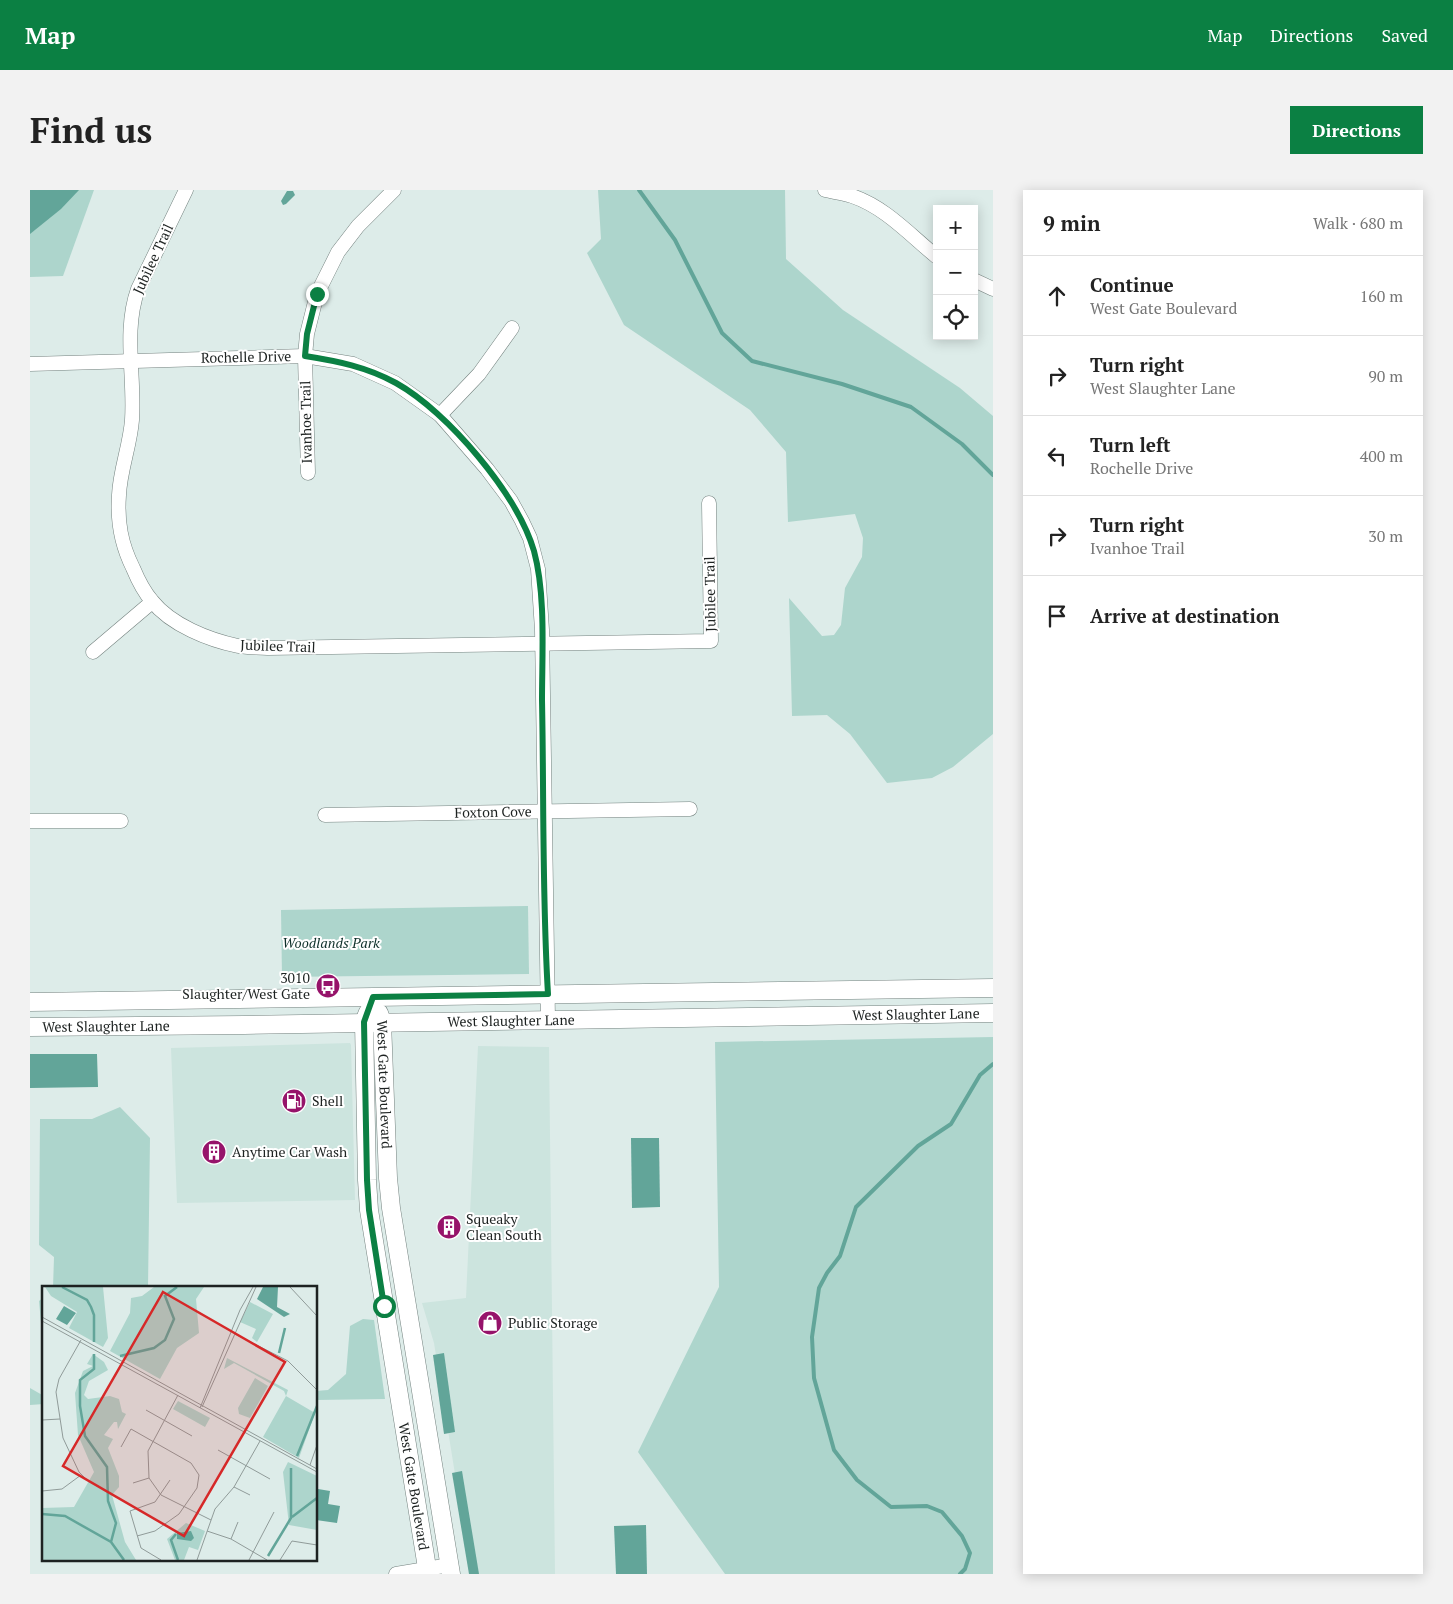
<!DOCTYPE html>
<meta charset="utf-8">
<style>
body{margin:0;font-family:"PT Serif",serif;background:#f2f2f2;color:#222}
.controls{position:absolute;right:15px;top:15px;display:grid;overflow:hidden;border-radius:0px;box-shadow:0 2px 12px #0003}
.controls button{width:45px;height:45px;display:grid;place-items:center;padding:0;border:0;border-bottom:1px solid #e0e0e0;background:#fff;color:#222;font:25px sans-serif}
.stop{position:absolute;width:15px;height:15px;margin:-11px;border:4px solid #0b8043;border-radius:50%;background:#fff}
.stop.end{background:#0b8043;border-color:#fff;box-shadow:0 1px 5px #0008}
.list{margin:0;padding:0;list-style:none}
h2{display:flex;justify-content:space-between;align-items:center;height:65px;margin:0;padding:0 20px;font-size:21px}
h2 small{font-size:16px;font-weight:400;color:#767676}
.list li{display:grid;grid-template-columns:32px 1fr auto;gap:15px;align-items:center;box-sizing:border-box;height:80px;padding:0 20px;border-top:1px solid #e0e0e0}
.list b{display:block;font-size:19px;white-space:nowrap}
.list p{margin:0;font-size:16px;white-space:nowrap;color:#767676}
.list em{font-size:16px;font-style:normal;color:#767676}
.icon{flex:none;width:28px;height:28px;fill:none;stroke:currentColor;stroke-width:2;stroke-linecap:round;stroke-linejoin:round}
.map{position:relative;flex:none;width:963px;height:1384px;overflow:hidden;border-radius:0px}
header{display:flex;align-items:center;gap:30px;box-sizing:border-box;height:70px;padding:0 25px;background:#0b8043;color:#fff}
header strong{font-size:24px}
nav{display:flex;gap:28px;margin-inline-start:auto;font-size:18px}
.intro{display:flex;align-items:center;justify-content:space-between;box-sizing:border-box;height:120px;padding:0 30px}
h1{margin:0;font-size:35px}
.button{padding:12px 22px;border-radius:0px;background:#0b8043;color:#fff;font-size:18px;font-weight:700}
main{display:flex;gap:30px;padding:0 30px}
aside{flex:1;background:#fff;border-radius:0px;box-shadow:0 2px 12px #0003}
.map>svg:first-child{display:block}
</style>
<header>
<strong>Map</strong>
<nav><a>Map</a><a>Directions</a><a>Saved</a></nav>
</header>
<div class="intro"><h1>Find us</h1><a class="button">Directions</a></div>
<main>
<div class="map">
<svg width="963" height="1384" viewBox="0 0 963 1384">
<rect width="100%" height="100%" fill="#ddece9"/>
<!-- built -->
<g fill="#cce4de">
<polygon points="320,853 321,855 325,1010 147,1013 141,858"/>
<polygon points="448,856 519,857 525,1384 441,1384 404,1153 392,1113 436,1108"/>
</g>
<!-- green -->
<g fill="#add5cc">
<polygon points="0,0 64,0 33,86 0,87"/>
<polygon points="568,0 755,0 756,69 813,120 930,198 963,226 963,544 923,577 902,588 857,593 820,544 797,525 762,526 759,408 792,446 804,445 811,435 815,398 832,367 833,348 825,324 758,332 756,262 720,220 594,135 557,63 571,49"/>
<polygon points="498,716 499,784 252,787 251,720"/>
<polygon points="963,847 963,1384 695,1384 608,1262 689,1097 685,852"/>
<polygon points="90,917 120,948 118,1098 23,1098 24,1067 9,1055 10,929 62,929"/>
<polygon points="14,1107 14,1166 9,1111"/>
<polygon points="333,1129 344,1130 355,1209 286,1210 286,1201 298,1200 316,1184 320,1136"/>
<polygon points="0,1198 14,1206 14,1214 0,1215"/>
</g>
<!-- water -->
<g fill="#62a599">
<polygon points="0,0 49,0 31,19 0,44"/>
<polygon points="257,1 263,1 265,5 256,14 253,15 251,11"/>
<polygon points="0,864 67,864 68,897 0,898"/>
<polygon points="601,948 629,948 630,1017 602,1018"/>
<polygon points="414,1163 425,1242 414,1244 403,1165"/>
<polygon points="432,1281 449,1384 439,1384 422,1283"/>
<polygon points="288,1299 300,1301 298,1314 310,1316 307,1333 286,1330"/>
<polygon points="616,1335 617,1384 586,1384 584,1336"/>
</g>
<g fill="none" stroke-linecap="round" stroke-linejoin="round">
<!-- stream -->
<g stroke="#62a599" stroke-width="4">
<polyline points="609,0 645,50 692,143 722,171 812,194 881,217 932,254 963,285"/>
<polyline points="930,1384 935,1379 940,1363 932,1346 912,1322 897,1316 861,1317 827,1290 804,1260 784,1188 782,1147 789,1098 797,1083 810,1066 826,1017 888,956 921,934 950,885 963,874"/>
</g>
<defs>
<g id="minor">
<path d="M156,0L108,99C93,141 105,186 102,230C100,256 90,280 89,305C87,332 91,354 103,378C108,390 114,402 122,411C141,435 179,450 208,456C218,458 228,457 238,458L681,451L679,313"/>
<path d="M795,0C804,2 813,3 822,6C855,17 880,45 907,67"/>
<polyline points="944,90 963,99"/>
<polyline points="0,174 275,166 323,174 365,193 410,225 457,279 481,311 492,331 500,348 508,379 512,440 518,830"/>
<polyline points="410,225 449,184 482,138"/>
<polyline points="278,283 275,166 277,144 287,104 308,62 328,36 364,0"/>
<polyline points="63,462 122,412"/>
<polyline points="295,625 660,619"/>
<polyline points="0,631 91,631"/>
<polyline points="366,1384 420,1375"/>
</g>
<g id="major">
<polyline points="0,812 963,798"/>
<path id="s1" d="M338,822L334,832L337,990L339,1020L398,1384"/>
<path id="s2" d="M349,823L352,832L358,988L361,1018L421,1384"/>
<path id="s3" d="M0,837L214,835L963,823"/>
</g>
</defs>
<!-- minor casing -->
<use href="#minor" stroke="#74827f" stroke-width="15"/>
<!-- major casing -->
<use href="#major" stroke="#74827f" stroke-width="19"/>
<!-- minor -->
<use href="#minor" stroke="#fff" stroke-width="14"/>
<!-- major -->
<use href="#major" stroke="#fff" stroke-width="18"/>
</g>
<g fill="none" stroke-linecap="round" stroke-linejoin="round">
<!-- route -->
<path stroke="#0b8043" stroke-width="6" d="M287,104L277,144L275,166C307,171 337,177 366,193C418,222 487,304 504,361C516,405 512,464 512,510C514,608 512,706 518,804L343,807L334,832L337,990L339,1020L354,1116"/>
</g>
<!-- icons -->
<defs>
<symbol id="bus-disc" viewBox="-11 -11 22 22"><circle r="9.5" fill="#96136a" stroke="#fff"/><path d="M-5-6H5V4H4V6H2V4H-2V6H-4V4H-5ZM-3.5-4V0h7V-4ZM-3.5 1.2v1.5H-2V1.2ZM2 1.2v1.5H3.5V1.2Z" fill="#fff"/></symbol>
<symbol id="fuel-disc" viewBox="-11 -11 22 22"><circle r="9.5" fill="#96136a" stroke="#fff"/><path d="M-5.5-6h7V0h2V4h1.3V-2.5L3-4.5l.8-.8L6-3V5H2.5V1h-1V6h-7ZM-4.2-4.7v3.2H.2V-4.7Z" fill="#fff"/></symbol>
<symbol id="building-disc" viewBox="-11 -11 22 22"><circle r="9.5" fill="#96136a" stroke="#fff"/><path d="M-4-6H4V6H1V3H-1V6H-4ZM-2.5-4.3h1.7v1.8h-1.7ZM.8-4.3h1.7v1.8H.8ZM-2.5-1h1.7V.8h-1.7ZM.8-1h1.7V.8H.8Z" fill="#fff"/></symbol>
<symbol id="shop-disc" viewBox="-11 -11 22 22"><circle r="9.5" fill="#96136a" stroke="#fff"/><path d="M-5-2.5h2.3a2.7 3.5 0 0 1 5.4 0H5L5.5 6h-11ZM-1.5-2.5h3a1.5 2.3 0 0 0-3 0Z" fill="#fff"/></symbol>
</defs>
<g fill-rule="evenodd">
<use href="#bus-disc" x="284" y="782" width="28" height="28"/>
<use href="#fuel-disc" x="250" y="897" width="28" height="28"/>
<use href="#building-disc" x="170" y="948" width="28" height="28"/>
<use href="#building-disc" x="405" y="1023" width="28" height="28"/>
<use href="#shop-disc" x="446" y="1119" width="28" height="28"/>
</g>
<g text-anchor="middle" stroke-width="4" stroke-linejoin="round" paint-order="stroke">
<!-- street labels -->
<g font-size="14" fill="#1d2221" stroke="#fff">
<text transform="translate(123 69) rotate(-65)" y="5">Jubilee Trail</text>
<text transform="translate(216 167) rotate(-1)" y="5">Rochelle Drive</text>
<text transform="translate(276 232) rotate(-91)" y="5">Ivanhoe Trail</text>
<text transform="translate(680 404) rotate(-91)" y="5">Jubilee Trail</text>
<text transform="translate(248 456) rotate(2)" y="5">Jubilee Trail</text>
<text transform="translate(463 622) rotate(-1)" y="5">Foxton Cove</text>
<text dy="5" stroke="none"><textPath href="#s3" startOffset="886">West Slaughter Lane</textPath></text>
<text dy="5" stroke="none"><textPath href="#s3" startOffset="481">West Slaughter Lane</textPath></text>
<text dy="5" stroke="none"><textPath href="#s3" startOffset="76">West Slaughter Lane</textPath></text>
<text dy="5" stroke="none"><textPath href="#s2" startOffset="72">West Gate Boulevard</textPath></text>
<text dy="5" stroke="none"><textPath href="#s1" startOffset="479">West Gate Boulevard</textPath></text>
</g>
<!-- park labels -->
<g font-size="14" font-style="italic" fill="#0e302a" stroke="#fff">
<text x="301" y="758">Woodlands Park</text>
</g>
<!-- poi labels -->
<g font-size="14" fill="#1d2221" stroke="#fff" text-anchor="start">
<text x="280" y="793" text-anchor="end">3010<tspan x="280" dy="16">Slaughter/West Gate</tspan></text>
<text x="282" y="916">Shell</text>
<text x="202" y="967">Anytime Car Wash</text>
<text x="436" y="1034">Squeaky<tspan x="436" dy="16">Clean South</tspan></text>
<text x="478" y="1138">Public Storage</text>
</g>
</g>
<!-- overview -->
<g transform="translate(12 1096)">
<rect width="275" height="275" fill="#ddece9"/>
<path d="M3,1H61L66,52L61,61L27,42L35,26L9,10ZM112,1H162L154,13L157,47L135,62L118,93L68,65L88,27L89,12L100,10ZM208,16L231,28L215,56L210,52L214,43L198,36ZM51,68L62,76L66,84L47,95L42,109L46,113L68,110L77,113L80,126L84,128L76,143L75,136H72L62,149L71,153L66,162L77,190V201L70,209L83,256L94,274H0V222L32,221L52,186L36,149L33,107L41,85L51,80L45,78ZM185,72L246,104L244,110L273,127L257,172L221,151L244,110L242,105L192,77L182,83ZM213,92L226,100L208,132L197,128L196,122ZM136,115L168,132L163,141L131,123ZM246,176L275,190V244L247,239L241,186ZM144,237L163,245L156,264L147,261L142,274H133L125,253Z" fill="#add5cc"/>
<path d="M221,1H236L235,21L248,28L242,31L215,13ZM22,20L34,27L25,39L14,33ZM149,245L152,252L149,255L135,253V247Z" fill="#62a599"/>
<path fill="none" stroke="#62a599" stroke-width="2.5" d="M20,1L45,14L49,21L52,29V56M237,67L243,42M52,68V83L38,94V120L43,150L65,181L66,215L74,237L69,256M78,70L112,62L123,54L132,33L123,10L135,1M255,170L275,120M0,228L23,230L69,256L82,274M250,231L275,212M134,248L129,254L136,274M226,270L249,232V182"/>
<path fill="none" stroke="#909b99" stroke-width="1" d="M248,1L275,30M0,31L275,183M0,35L275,186M193,48L246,75L275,104M39,54L17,93L14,106L21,152L37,186L46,195M136,109L106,165L107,192L119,209L169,234M160,121L214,1M158,122L198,24L211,1M104,124L150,150M0,134L18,133M79,161L89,143L149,177L157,189L155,202L137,228L113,245L95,250M176,164L228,193M268,179L275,159M91,197L107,192M192,201L208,209M0,205L20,203L39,189M165,245L189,253L225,274M189,253L196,236M119,274L99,262L88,225L113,216L128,194M155,274L173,223L192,201L218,155M207,274L232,226M238,274L250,255L275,259"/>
<path fill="#d62828" fill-opacity="0.15" stroke="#d62828" stroke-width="2.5" d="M121,6L243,76L142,250L21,180Z"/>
<rect width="275" height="275" fill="none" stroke="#1d2221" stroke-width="2.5"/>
</g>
</svg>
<div class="controls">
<button>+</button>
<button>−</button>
<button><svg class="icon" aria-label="locate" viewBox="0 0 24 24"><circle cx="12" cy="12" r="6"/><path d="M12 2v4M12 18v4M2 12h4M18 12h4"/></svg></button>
</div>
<div class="stop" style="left:354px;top:1116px"></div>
<div class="stop end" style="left:287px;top:104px"></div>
</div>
<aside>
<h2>9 min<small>Walk · 680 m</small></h2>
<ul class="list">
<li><svg class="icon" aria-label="ahead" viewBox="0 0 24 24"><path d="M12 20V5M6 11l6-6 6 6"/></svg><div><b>Continue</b><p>West Gate Boulevard</p></div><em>160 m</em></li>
<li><svg class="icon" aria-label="right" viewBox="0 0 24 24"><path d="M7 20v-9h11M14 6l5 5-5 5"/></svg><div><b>Turn right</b><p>West Slaughter Lane</p></div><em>90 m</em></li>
<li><svg class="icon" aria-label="left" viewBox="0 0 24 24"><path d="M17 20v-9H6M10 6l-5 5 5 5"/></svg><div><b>Turn left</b><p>Rochelle Drive</p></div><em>400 m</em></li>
<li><svg class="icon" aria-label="right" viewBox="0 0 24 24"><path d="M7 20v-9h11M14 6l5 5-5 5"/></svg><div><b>Turn right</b><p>Ivanhoe Trail</p></div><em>30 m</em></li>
<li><svg class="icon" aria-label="arrive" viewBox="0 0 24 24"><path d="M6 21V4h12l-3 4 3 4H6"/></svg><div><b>Arrive at destination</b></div></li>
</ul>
</aside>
</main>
